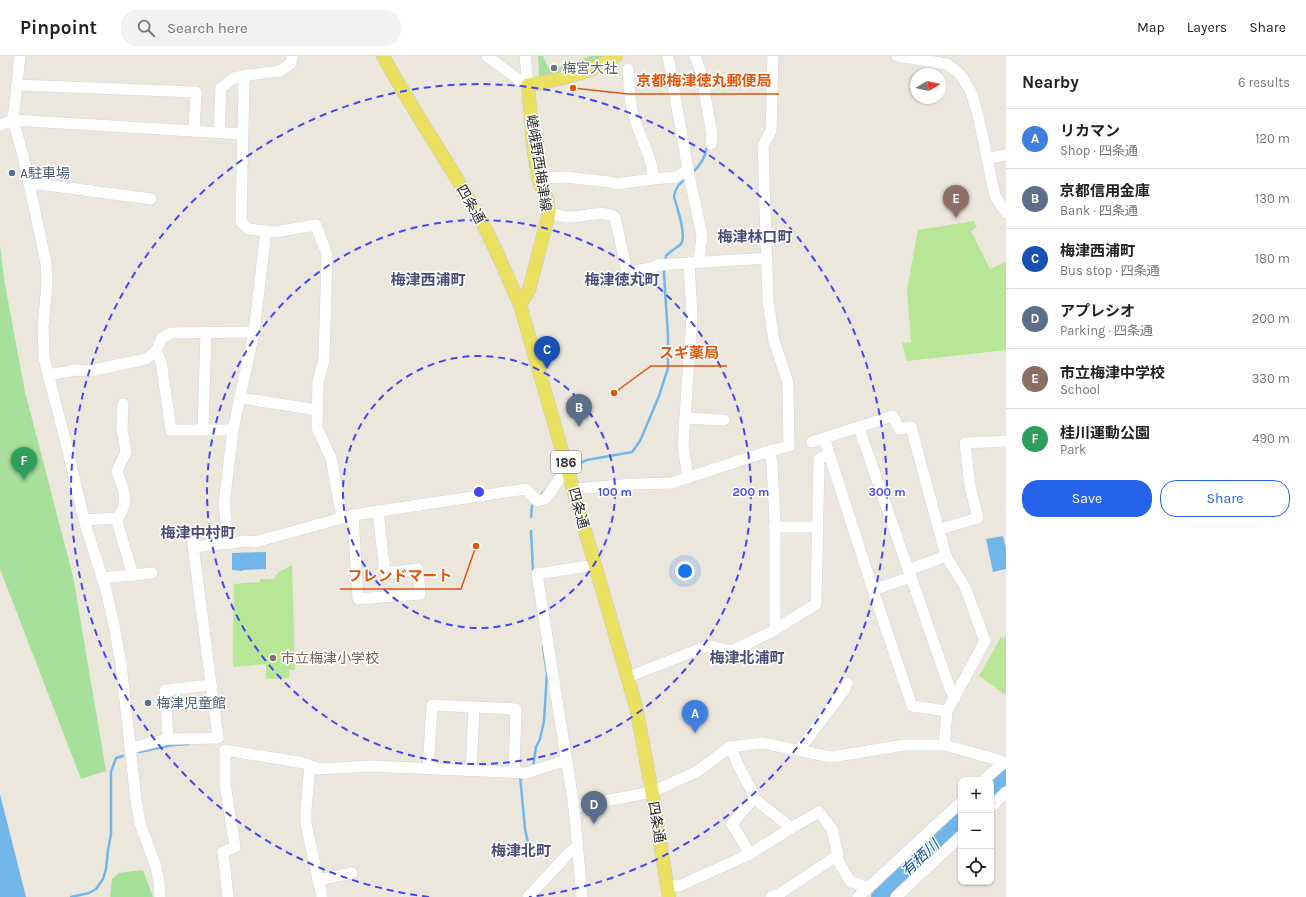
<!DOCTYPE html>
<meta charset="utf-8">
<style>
body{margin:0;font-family:Karla,"Noto Sans JP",sans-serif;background:#f2f2f2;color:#222}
.controls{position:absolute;right:12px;bottom:12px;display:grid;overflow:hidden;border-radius:8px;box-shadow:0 1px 3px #0004}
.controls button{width:36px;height:36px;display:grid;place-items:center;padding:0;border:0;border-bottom:1px solid #e0e0e0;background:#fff;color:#222;font:20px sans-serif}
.compass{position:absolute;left:910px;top:12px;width:36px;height:36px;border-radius:50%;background:#fff;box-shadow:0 1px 3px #0004;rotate:81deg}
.you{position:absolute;left:685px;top:515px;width:14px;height:14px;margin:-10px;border:3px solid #fff;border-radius:50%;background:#1a73e8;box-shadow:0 0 0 6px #1a73e833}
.badge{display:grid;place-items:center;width:26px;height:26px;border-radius:50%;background:#2563eb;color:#fff;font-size:13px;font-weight:700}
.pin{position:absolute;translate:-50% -33px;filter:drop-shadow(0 1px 2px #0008)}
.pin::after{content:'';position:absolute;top:21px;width:14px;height:12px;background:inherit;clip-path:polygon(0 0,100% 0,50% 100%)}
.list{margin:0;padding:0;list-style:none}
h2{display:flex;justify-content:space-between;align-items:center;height:52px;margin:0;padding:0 16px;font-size:17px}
h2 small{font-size:13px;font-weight:400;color:#767676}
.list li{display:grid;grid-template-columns:26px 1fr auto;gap:12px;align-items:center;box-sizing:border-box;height:60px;padding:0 16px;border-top:1px solid #e0e0e0}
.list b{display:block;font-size:15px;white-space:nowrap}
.list p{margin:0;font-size:13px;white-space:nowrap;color:#767676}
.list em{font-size:13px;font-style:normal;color:#767676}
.actions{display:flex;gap:8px;padding:12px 16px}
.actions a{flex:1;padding:9px 0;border:1px solid #2563eb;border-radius:16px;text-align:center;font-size:14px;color:#2563eb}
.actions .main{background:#2563eb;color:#fff}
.icon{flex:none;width:22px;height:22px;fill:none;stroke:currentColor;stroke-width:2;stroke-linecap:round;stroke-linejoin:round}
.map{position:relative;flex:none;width:1006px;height:841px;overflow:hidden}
header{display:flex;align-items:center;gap:24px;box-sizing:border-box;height:56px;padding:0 20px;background:#fff;border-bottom:1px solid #e0e0e0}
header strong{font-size:19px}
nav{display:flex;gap:22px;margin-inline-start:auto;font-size:14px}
.search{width:280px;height:36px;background:#f2f2f2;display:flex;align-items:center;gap:10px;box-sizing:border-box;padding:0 14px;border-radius:16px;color:#767676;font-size:15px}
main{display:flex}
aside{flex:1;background:#fff}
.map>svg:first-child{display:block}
</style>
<header>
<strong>Pinpoint</strong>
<div class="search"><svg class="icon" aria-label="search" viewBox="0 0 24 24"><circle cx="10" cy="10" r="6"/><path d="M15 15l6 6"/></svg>Search here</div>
<nav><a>Map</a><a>Layers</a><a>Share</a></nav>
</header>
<main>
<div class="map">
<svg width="1006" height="841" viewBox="0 0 1006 841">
<rect width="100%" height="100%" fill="#ebe7dc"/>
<!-- green -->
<g fill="#a6e09a">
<polygon points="538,0 543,0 548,11 560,11 591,0 607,0 568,15 539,21"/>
<polygon points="0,189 4,223 25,336 73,520 106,715 81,723 0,513"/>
<polygon points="143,814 153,841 110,841 112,823 119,817"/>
</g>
<!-- pitch -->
<g fill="#b7e796">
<polygon points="974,165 977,171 971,175 990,213 1006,206 1006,294 907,305 902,287 911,286 907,234 918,174"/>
<path d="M292,509L295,614H289V622L266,623V608L233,611C232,583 234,556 234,528L260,526V523H273L279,516Z"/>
<polygon points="1006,579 1006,639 979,620 1001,581 1004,583"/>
</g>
<!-- water -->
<g fill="#72b6e9">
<polygon points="1003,480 1006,493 1006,513 993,516 986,483"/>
<polygon points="266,496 266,513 243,514 242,515 232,514 232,497"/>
<polygon points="0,738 26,841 0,841"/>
</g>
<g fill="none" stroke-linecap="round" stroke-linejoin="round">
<!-- stream -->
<g stroke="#72b6e9" stroke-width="2.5">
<path d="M692,117C700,110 705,103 707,91"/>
<path d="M665,205L666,200C670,195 677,192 681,188C687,180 677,151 674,141C675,132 679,128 686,122"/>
<polyline points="571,411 587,404 632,396 640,385 659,340 668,312 668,279 664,218 664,212"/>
<polyline points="540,440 547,432"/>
<polyline points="531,461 532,450 534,447"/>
<polyline points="531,475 533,514"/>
<polyline points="139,696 173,689 189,688"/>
<polyline points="533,711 536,691 540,683 544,665 547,617 543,591"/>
<polyline points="520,719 525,773 528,787 526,801"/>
<polyline points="71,841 89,837 96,833 103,823 106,813 108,794 111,778 111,716 116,702 123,700"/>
</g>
<!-- river -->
<g stroke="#72b6e9" stroke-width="16">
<polyline points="991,735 1006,721"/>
<polyline points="879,841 961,764"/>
</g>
<defs>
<g id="minor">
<polyline points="20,0 13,64 23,99 46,207 47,228 43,271 44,302 66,387 84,464 106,534 114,569 121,608 136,744 140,767 156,811 159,826 160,841"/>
<polyline points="292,0 291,7 280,15 248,19 244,24 241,166 248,173 275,176 316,169 327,199 324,304 318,326 317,372 331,402 342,462"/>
<polyline points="487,0 523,27 528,29 525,0"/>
<polyline points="668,0 688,114 702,180 699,206"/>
<polyline points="695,0 701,17 712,78 711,88"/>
<polyline points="897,0 947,8 960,18 971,36 978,59 995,140 1006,157"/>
<path d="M628,13C629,26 629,40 632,53C635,72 656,107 652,123"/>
<polyline points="17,29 196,36 194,75"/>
<polyline points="0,69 13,64 242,78"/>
<polyline points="219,76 221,32 234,22 248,19"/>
<polyline points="987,103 1006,99"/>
<polyline points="538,122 566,121 609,126 617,128 652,123 676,121 688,114"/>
<polyline points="29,129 39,128 151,143"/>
<path d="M549,157C556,158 564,161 571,161C586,161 601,153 615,161L627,216L652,212L657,209L767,202"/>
<polyline points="156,295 161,305 171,374 233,374"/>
<polyline points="48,319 76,314 89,315 146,303 156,295 162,282 172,277 254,276"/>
<polyline points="240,342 318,354"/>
<polyline points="686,362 724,364"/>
<polyline points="859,372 950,633 955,641"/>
<polyline points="203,374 206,277"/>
<polyline points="824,382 873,534 912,650 947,655"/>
<polyline points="812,386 893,360 899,373 911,371 946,500 965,531 985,585 947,655 944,689"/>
<polyline points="769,395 772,406 775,467 775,574"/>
<polyline points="688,422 683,389 692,260 689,207"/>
<polyline points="574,433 634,428 671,427 769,395 789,390 788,327 774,285 768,245 763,89 771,75 773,0"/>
<polyline points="353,459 358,543 420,538 418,513 385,517 378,455"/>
<polyline points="116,462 133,519"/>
<path d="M84,464L118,462C130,443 124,436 117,415L126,396L122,373L123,348"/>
<polyline points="774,471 818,471"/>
<polyline points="940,473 978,462 970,430 965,387 1006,385"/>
<polyline points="229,488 224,448 233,374 254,276 266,175"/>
<polyline points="194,491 247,485 255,486 353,459 526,433 537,445 545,443 562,420 569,416"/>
<polyline points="908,514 946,500"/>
<polyline points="102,522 152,517"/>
<polyline points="873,534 911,521"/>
<polyline points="628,621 707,590 731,595 771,576 816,548 819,403 829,398"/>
<polyline points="168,683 165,634 211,629"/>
<polyline points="730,691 741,715 753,737 754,742 791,772"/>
<polyline points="130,692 168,683 218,682 192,481"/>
<polyline points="799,694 845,633 847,627"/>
<polyline points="310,710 306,752 306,768 322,841"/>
<polyline points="428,713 432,649 516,653 514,717"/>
<polyline points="471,715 474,652"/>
<polyline points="984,724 1003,707"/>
<polyline points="574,751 652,736 698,715 730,691 762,687 831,701 904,689 944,689 999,704 1006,708"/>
<polyline points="991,751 1006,736"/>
<polyline points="750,798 732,768 754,742"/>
<polyline points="836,801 850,825 868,832"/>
<polyline points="318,824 352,817"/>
<polyline points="667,830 679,830 750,798 791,772 819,756 832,773 838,799 779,838 771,841"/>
<polyline points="228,841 223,796 235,791 225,728 225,694 304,707 319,713 370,710 526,717 567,704"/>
<polyline points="528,841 570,796 577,791"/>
<polyline points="582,841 574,751 537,518 594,509"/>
<polyline points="858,841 961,746"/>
<polyline points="896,841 961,780"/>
</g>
<g id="major">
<path d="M383,0C412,54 448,105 478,159C494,188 507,219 520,249L636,651L652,736L669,841"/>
<path d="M520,249L529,234L549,157L547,143L540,128L538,122L533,89L528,29C558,24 591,18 616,0"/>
</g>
</defs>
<!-- minor casing -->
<use href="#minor" stroke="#d1d2e2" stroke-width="12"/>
<!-- major casing -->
<use href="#major" stroke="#c7c7c7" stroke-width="14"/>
<!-- minor -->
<use href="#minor" stroke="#fff" stroke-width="11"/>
<!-- major -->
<use href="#major" stroke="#ebe161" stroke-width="13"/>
</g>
<!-- distance rings -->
<g fill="none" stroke="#4245f2" stroke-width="2" stroke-dasharray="7 5">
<circle cx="479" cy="436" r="136"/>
<circle cx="479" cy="436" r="272"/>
<path d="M429 841A408 408 0 1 1 529 841"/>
</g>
<!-- markers -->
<circle fill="#6b7280" stroke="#fff" stroke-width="1.5" cx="554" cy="12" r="4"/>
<g fill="#5c6f8a" stroke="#fff" stroke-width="1.5">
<circle cx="12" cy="117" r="4"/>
<circle cx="148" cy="647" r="4"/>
</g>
<circle fill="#8d6e63" stroke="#fff" stroke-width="1.5" cx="273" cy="602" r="4"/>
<g text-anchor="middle" stroke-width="3" stroke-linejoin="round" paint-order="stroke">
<!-- shield labels -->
<rect fill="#fff" stroke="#696969" stroke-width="1" x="551" y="395" width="30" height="22" rx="3"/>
<g font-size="13" font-weight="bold" fill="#292929">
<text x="566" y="411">186</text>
</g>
<!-- worship labels -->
<g font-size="14" fill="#5b616d" stroke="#fff" text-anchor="start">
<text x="562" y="17">梅宮大社</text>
</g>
<!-- street labels -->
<g font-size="14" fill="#292929" stroke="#fff">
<text transform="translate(539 107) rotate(81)" y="5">嵯峨野西梅津線</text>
<text transform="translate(471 148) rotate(60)" y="5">四条通</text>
<text transform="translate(579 452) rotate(75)" y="5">四条通</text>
<text transform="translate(657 766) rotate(80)" y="5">四条通</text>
</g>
<!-- service labels -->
<g font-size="14" fill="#4e5e75" stroke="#fff" text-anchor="start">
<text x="20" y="122">A駐車場</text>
<text x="156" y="652">梅津児童館</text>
</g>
<!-- education labels -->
<g font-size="14" fill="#785e54" stroke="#fff" text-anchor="start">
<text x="281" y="607">市立梅津小学校</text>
</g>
<!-- neighbourhood labels -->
<g font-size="15" font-weight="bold" fill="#4c4c78" stroke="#fff">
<text x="755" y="186">梅津林口町</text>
<text x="428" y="229">梅津西浦町</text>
<text x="622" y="229">梅津徳丸町</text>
<text x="198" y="482">梅津中村町</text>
<text x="747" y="607">梅津北浦町</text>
<text x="521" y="800">梅津北町</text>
</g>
<!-- water labels -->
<g font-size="15" font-style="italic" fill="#135294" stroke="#fff">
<text transform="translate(920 802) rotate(-43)" y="5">有栖川</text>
</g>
</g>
<circle cx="479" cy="436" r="6" fill="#4245f2" stroke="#fff" stroke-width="2"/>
<g font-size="12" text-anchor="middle" font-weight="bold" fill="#4245f2" stroke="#fff" stroke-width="3" stroke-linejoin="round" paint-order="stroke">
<text x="615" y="440">100 m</text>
<text x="751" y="440">200 m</text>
<text x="887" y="440">300 m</text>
</g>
<!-- callouts -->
<path fill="none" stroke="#de570d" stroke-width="1.5" d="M573 32L628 38H779M614 337L651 310H727M476 490L461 533H340"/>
<g fill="#de570d" stroke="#fff" stroke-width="1.5">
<circle cx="573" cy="32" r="4"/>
<circle cx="614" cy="337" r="4"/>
<circle cx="476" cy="490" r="4"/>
</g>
<g font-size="15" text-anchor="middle" font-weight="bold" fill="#de570d" stroke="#fff" stroke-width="3" stroke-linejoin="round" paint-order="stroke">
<text x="704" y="30">京都梅津徳丸郵便局</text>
<text x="689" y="302">スギ薬局</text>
<text x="400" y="525">フレンドマート</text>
</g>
</svg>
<div class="controls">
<button>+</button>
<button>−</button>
<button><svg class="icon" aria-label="locate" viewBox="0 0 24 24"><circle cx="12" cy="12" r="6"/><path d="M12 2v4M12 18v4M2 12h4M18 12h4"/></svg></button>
</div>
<svg class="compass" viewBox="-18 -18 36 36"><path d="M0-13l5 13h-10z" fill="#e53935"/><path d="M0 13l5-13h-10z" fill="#767676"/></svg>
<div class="you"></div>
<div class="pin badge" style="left:695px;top:677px;background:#3f7fe0">A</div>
<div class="pin badge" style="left:579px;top:371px;background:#5c6f8a">B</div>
<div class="pin badge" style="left:547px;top:313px;background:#1a4fb4">C</div>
<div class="pin badge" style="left:594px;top:768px;background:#5c6f8a">D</div>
<div class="pin badge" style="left:956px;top:162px;background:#8d6e63">E</div>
<div class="pin badge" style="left:24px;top:424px;background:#2e9e5b">F</div>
</div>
<aside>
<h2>Nearby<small>6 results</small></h2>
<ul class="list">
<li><span class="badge" style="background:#3f7fe0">A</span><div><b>リカマン</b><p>Shop · 四条通</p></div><em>120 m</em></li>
<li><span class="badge" style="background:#5c6f8a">B</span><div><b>京都信用金庫</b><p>Bank · 四条通</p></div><em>130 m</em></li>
<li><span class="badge" style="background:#1a4fb4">C</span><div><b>梅津西浦町</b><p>Bus stop · 四条通</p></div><em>180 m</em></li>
<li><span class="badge" style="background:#5c6f8a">D</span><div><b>アプレシオ</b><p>Parking · 四条通</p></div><em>200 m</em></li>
<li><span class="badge" style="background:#8d6e63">E</span><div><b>市立梅津中学校</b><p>School</p></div><em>330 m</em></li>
<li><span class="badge" style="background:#2e9e5b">F</span><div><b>桂川運動公園</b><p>Park</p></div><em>490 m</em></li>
</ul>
<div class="actions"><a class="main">Save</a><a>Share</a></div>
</aside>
</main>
